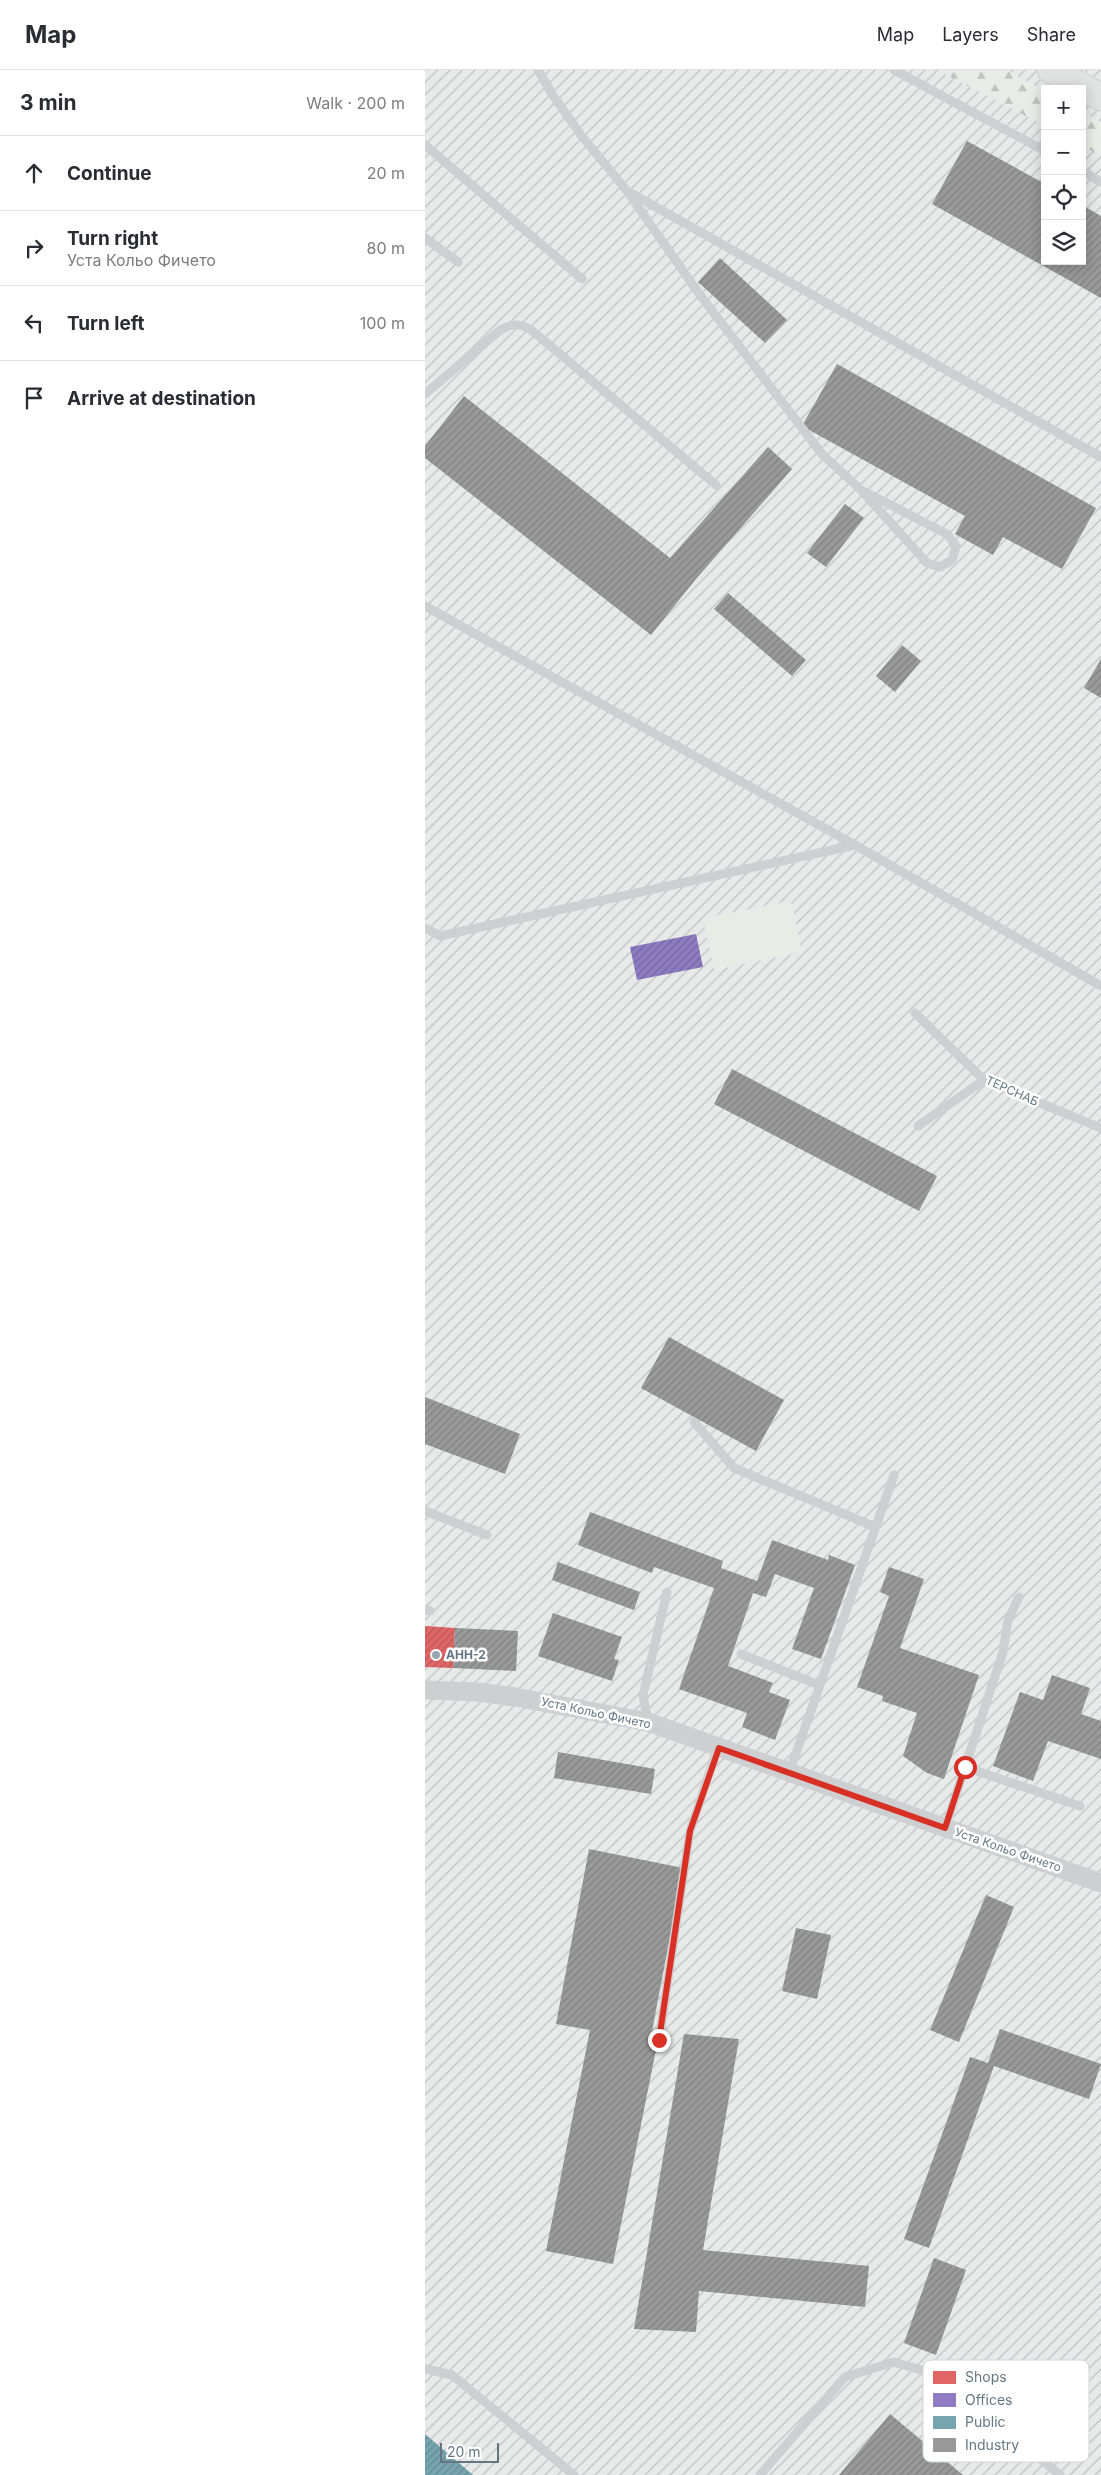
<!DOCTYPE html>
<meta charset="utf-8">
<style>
body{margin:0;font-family:Inter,sans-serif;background:#f7f7f7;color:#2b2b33}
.controls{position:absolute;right:15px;top:15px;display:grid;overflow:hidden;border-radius:0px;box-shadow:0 2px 12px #0003}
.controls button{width:45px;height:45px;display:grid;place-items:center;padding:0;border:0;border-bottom:1px solid #e1e1e2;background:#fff;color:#2b2b33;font:25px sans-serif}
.scale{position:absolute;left:15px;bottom:12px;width:59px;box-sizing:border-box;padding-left:5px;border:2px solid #657683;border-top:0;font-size:14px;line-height:18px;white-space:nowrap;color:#657683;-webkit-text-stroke:4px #fff;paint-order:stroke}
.stop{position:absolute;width:15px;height:15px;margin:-11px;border:4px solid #d93025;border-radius:50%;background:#fff}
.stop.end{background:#d93025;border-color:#fff;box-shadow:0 1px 5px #0008}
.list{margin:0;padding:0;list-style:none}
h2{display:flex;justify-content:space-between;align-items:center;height:65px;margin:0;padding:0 20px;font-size:21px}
h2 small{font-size:16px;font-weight:400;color:#7c7c81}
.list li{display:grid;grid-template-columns:32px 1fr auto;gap:15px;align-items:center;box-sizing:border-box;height:75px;padding:0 20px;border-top:1px solid #e1e1e2}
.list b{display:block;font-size:19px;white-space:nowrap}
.list p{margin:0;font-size:16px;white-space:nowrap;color:#7c7c81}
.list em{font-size:16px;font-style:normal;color:#7c7c81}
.icon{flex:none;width:28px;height:28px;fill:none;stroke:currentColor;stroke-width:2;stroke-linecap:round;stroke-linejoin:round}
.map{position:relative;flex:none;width:676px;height:2405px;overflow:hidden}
header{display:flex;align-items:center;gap:30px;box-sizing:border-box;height:70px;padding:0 25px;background:#fff;border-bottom:1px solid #e1e1e2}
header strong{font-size:24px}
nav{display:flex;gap:28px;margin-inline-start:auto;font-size:18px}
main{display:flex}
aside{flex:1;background:#fff}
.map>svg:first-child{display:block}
</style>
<header>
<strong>Map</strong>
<nav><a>Map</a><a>Layers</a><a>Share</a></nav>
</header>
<main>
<aside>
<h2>3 min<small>Walk · 200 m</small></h2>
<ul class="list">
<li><svg class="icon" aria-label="ahead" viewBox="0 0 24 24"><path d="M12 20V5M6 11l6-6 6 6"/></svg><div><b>Continue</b></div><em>20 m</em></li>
<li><svg class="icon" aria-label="right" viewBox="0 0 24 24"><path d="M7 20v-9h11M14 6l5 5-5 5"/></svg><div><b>Turn right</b><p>Уста Кольо Фичето</p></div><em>80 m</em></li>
<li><svg class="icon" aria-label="left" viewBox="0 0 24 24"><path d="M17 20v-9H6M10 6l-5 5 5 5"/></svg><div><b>Turn left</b></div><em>100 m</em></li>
<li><svg class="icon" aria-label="arrive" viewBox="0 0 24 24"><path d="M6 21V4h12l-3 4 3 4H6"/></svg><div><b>Arrive at destination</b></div></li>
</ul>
</aside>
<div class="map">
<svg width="676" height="2405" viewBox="0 0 676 2405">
<defs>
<pattern id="industrial-furrows" width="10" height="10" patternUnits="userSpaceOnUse" patternTransform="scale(1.25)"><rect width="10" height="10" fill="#e8e9e9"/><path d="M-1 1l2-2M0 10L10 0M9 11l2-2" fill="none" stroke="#c0c1c2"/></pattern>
<pattern id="forest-firs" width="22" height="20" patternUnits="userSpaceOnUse" patternTransform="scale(1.25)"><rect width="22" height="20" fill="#e8ebe6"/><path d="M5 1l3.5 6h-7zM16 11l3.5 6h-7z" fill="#c0c3c0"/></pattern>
<pattern id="shops-hatch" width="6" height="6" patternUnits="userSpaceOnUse" patternTransform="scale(1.25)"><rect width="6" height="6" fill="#e06666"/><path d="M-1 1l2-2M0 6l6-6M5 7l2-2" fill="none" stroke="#b95959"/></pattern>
<pattern id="offices-hatch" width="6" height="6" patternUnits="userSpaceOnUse" patternTransform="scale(1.25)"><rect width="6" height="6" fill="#8e7cc3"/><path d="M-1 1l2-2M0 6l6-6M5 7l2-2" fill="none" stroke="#72669c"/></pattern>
<pattern id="public-hatch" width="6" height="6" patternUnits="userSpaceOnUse" patternTransform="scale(1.25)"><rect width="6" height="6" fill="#76a5af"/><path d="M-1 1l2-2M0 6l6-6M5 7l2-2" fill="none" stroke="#648b94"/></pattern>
<pattern id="industry-hatch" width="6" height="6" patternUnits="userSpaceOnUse" patternTransform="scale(1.25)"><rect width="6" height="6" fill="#999"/><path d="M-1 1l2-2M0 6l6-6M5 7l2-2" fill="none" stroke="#808182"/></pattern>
</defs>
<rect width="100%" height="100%" fill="#f9f9f9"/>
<!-- industrial -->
<path fill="url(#industrial-furrows)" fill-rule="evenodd" d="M0,0H676V2405H0ZM620,19H657V191H620Z"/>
<!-- grass -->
<polygon fill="#e8ebe6" points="366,831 377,882 289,900 278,848"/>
<!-- forest -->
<g fill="url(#forest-firs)">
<polygon points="512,0 581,0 620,21 620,56"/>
<polygon points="657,42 676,52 676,86 657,76"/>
</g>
<!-- shops -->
<polygon fill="url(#shops-hatch)" points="0,1556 30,1558 28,1598 0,1597"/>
<!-- offices -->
<polygon fill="url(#offices-hatch)" points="271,864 278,897 212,910 205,877"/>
<!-- public -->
<polygon fill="url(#public-hatch)" points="0,2364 48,2405 0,2405"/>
<!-- industry -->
<g fill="url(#industry-hatch)">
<polygon points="542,71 620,114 620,191 657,191 657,135 676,146 676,228 507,134"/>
<polygon points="295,188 362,250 340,273 273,212"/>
<polygon points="412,294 671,438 637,499 578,467 568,485 530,464 540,446 377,356"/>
<polygon points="39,326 245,488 343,377 367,399 271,509 226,565 0,388 0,376"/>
<polygon points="420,434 439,448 401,497 382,483"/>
<polygon points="303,523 381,590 367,606 289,539"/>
<polygon points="477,575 496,591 470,622 451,606"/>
<polygon points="676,589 676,628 659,618"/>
<polygon points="307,999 512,1106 494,1141 289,1034"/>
<polygon points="244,1267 359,1330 331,1381 216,1318"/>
<polygon points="0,1327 95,1364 80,1404 0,1374"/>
<polygon points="165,1442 298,1491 296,1498 332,1511 347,1470 403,1490 404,1485 430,1495 396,1589 367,1579 389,1518 350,1504 341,1527 328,1523 303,1596 348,1613 344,1622 365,1630 350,1670 317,1657 322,1643 254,1619 289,1518 229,1497 227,1503 153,1475"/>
<polygon points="133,1492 215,1522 209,1540 127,1510"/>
<polygon points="464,1497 499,1509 475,1578 554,1605 519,1709 502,1703 478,1686 492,1643 457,1631 458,1626 432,1617 464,1526 455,1522"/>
<polygon points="128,1543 197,1567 189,1589 194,1590 187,1611 113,1586"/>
<polygon points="30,1558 93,1561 91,1601 28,1598"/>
<polygon points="627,1605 665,1618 656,1644 676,1651 676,1689 623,1671 608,1711 568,1696 595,1622 618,1630"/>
<polygon points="133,1682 230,1699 226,1724 129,1708"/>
<polygon points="164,1779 258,1798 225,1972 232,1975 188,2194 121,2181 165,1960 131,1954"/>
<polygon points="561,1825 589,1837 534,1972 505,1960"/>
<polygon points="371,1858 406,1865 392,1929 357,1921"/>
<polygon points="575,1959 676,1994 664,2029 569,1996 504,2178 479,2169 545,1987 563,1993"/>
<polygon points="259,1964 314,1969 278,2180 444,2196 440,2237 274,2221 271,2262 209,2259"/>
<polygon points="509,2188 541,2200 511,2285 479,2273"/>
<polygon points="465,2344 538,2405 414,2405"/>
</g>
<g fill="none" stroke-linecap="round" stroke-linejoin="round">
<defs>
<polyline id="secondary" points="626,0 676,27"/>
</defs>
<!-- secondary casing -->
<use href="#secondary" stroke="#d5d6d7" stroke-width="29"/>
<!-- lane -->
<g stroke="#cecfd0" stroke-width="9">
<polyline points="113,0 127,24 156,65 202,121 275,225 397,384 436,420 502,493 515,497 527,490 531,476 522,464 436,420"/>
<polyline points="469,0 620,81"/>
<polyline points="0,75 157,209"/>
<polyline points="657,101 676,112"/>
<polyline points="204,122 676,387"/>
<polyline points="0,168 33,192"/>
<path d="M0,324L74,261C87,252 98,253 110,263L291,415"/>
<polyline points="0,536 430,775 676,916"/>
<polyline points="0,858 15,866 430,775"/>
<polyline points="490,943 559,1010 676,1058"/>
<polyline points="493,1056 559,1010"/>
<polyline points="269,1352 309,1398 450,1457"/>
<polyline points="0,1441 62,1465"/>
<polyline points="0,1540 5,1541"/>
<polyline points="316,1584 394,1615"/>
<polyline points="223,1652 218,1625 242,1522"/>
<polyline points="540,1697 655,1736"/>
<polyline points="364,1703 469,1405"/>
<polyline points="520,1758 578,1582 583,1550 594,1527"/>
<polyline points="234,1970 265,1761 293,1677"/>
<polyline points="0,2299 27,2305 149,2405"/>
<polyline points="335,2405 420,2307 469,2292 514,2305 635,2405"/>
</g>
<!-- street -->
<polyline stroke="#cecfd0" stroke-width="19" points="0,1620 53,1622 90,1627 223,1652 676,1813"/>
<!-- secondary -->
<use href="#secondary" stroke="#e1e2e2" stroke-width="26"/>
</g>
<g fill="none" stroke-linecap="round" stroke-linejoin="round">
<!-- route -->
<polyline stroke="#d93025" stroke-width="6" points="234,1970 265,1761 294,1678 520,1758 540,1697"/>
</g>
<!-- markers -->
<circle fill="#99a4ac" stroke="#fff" stroke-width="2" cx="11" cy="1585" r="5"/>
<g text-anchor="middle" stroke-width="5" stroke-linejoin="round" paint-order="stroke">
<!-- street labels -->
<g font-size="12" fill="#657683" stroke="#fff">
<text transform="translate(587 1021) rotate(24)" y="4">ТЕРСНАБ</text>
<text transform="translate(171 1643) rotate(12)" y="4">Уста Кольо Фичето</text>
<text transform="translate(583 1780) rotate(19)" y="4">Уста Кольо Фичето</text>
</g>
<!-- poi labels -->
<g font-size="12" font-weight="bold" fill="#657683" stroke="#fff" text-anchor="start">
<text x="21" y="1589">АНН-2</text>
</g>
</g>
<!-- legend -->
<rect x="498" y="2290" width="166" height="102" rx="8" fill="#fff" stroke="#d1d6da" stroke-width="1"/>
<rect x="508" y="2301" width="23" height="13" fill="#e06666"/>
<rect x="508" y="2323" width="23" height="14" fill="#8e7cc3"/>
<rect x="508" y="2346" width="23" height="13" fill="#76a5af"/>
<rect x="508" y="2368" width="23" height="14" fill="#999"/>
<g font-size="14" fill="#657683">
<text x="540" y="2312">Shops</text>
<text x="540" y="2335">Offices</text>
<text x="540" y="2357">Public</text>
<text x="540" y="2380">Industry</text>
</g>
</svg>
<div class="controls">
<button>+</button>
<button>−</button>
<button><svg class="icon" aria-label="locate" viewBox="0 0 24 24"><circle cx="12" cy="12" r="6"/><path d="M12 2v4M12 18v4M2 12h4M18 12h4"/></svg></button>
<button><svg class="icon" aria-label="layers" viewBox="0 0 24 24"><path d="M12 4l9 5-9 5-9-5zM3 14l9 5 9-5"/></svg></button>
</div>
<div class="scale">20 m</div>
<div class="stop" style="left:540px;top:1697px"></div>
<div class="stop end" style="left:234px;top:1970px"></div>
</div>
</main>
